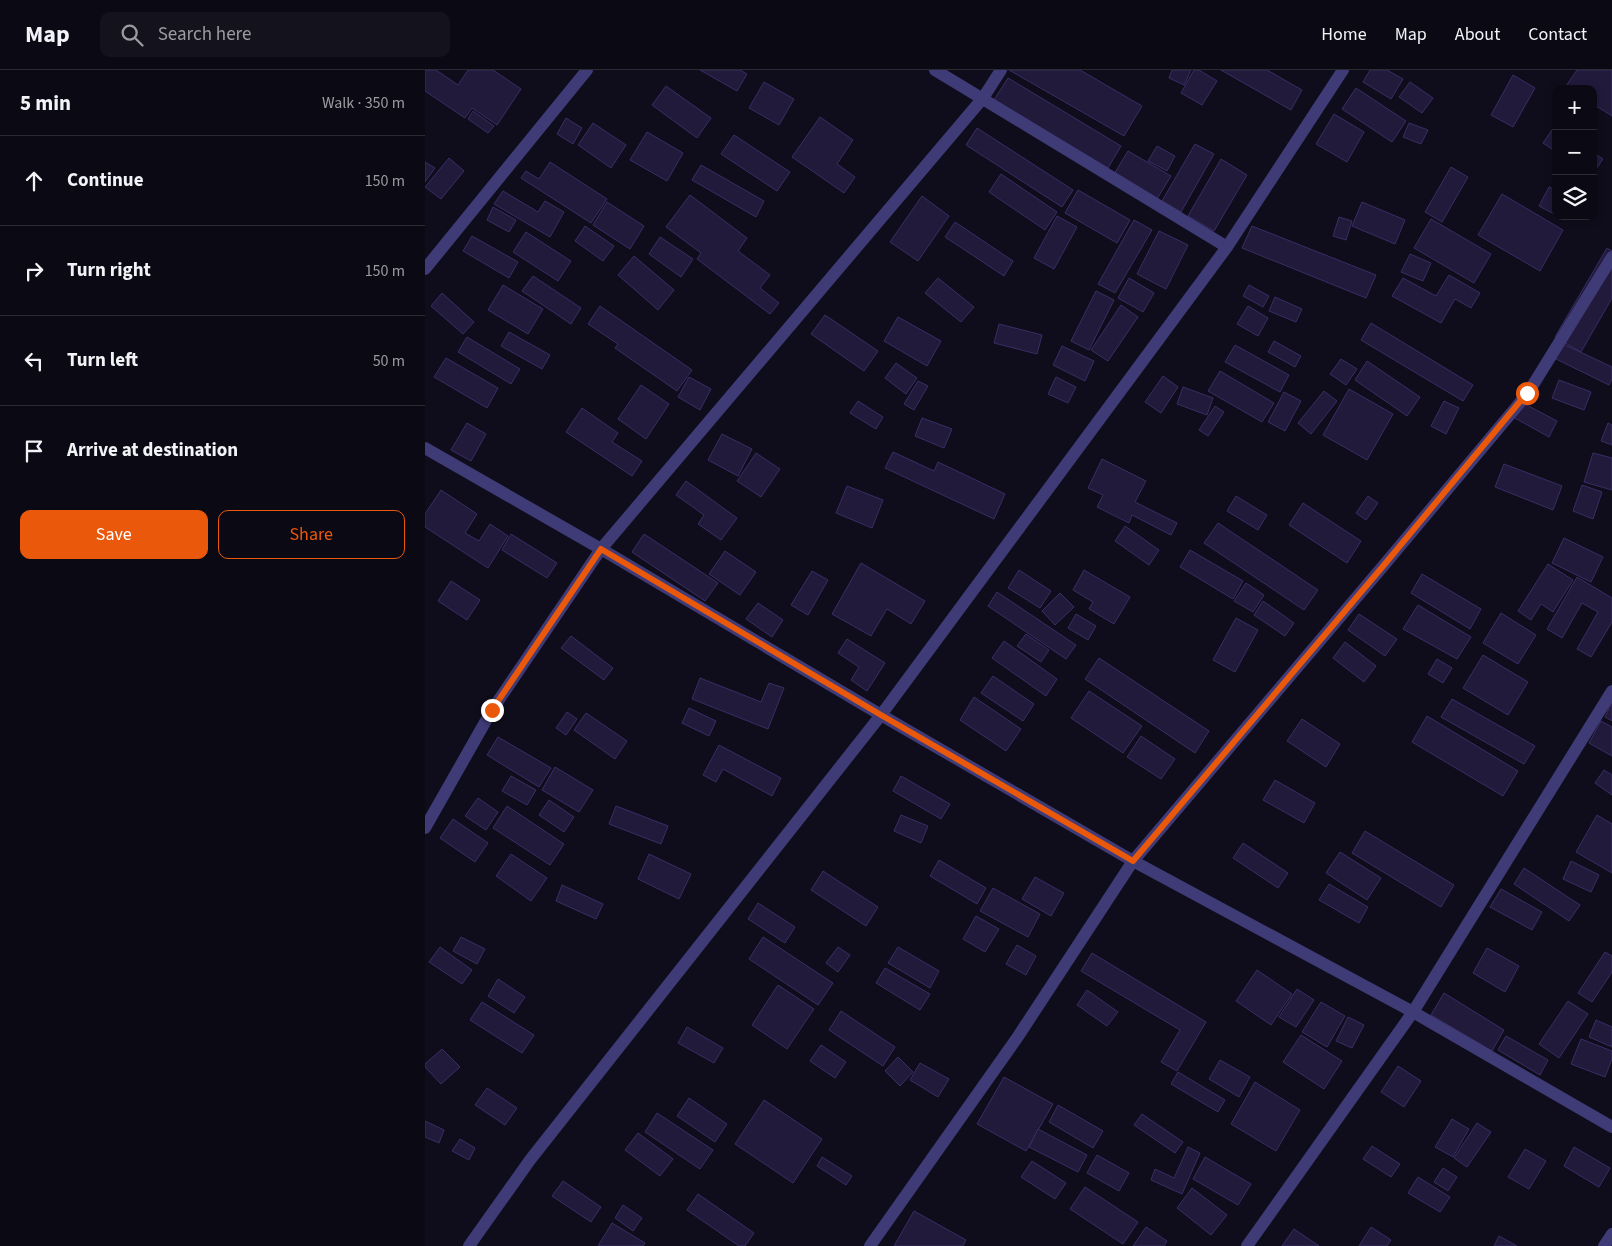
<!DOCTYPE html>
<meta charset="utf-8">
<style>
body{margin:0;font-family:"Source Sans 3",sans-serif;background:#14131d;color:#f1f3f6}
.controls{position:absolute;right:15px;top:15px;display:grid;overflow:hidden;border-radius:10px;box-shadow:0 2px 8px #0003}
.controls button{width:45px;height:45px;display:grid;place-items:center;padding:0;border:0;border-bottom:1px solid #2b2b34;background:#0b0a14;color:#f1f3f6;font:25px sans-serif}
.stop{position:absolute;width:15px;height:15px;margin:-11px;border:4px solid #ea580c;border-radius:50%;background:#fff}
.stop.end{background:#ea580c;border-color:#fff;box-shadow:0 1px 5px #0008}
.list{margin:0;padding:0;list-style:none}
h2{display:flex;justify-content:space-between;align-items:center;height:65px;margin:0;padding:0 20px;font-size:21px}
h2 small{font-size:16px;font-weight:400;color:#9a9aa0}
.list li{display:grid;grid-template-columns:32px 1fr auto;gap:15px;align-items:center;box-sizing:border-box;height:90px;padding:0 20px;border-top:1px solid #2b2b34}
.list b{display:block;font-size:19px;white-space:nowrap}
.list em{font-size:16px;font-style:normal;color:#9a9aa0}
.actions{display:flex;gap:10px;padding:15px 20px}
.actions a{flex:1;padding:11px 0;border:1px solid #ea580c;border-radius:10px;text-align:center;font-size:18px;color:#ea580c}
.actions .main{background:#ea580c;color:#fff}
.icon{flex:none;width:28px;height:28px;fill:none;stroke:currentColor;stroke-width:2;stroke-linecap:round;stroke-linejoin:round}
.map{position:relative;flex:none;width:1187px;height:1176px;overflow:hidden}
header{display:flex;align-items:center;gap:30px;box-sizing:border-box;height:70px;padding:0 25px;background:#0b0a14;border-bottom:1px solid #2b2b34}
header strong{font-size:24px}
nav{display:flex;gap:28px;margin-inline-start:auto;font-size:18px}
.search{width:350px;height:45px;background:#14131d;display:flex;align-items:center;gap:12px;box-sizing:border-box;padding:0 18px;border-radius:10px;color:#9a9aa0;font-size:19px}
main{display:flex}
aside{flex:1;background:#0b0a14}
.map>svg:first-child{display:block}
</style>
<header>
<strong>Map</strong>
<div class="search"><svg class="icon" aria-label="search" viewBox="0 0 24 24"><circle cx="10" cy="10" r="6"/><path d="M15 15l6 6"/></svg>Search here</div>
<nav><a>Home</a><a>Map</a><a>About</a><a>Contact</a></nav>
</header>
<main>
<aside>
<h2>5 min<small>Walk · 350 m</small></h2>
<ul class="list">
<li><svg class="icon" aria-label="ahead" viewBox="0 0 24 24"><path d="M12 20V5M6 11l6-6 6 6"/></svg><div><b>Continue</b></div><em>150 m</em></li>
<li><svg class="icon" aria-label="right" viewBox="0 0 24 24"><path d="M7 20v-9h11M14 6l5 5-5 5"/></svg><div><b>Turn right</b></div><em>150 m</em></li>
<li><svg class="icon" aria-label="left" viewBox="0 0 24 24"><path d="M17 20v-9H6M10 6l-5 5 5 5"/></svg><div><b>Turn left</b></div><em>50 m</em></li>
<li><svg class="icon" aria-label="arrive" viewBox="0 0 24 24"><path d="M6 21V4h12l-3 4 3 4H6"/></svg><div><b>Arrive at destination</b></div></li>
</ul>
<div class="actions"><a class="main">Save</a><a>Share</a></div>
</aside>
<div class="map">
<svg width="1187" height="1176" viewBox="0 0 1187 1176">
<rect width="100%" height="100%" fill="#0f0d1b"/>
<!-- building -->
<g fill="#211a3b" stroke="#392e65">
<polygon points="0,0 11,0 33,15 43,0 68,0 96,19 72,55 47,38 40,48 0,21"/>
<polygon points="275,0 315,0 322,4 312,21"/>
<polygon points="584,0 655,0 717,36 699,66"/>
<polygon points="747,0 766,0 759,15 744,8"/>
<polygon points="769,0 774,0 792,11 777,35 756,23"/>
<polygon points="796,0 842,0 877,20 866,40"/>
<polygon points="945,0 962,0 978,9 966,29 938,12"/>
<polygon points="1152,0 1187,0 1187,46 1168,34 1168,19 1145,19 1141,16"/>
<polygon points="1088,5 1110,18 1088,57 1066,45"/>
<polygon points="583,8 696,76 683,98 569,30"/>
<polygon points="339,12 369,29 354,55 324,38"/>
<polygon points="985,12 1008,28 997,43 974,27"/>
<polygon points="241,16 286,48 272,68 227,35"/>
<polygon points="931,18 981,51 967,72 917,39"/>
<polygon points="48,41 69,56 63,63 43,49"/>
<polygon points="909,44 939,62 922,92 891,74"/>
<polygon points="395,47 428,70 412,94 430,107 419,123 367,87"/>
<polygon points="141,48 157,58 148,74 132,64"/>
<polygon points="168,53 201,75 186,98 153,75"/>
<polygon points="984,53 1003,60 996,74 978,67"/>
<polygon points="1129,57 1131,58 1131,82 1118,73"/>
<polygon points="552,58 648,120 637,137 541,75"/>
<polygon points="222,62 258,83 242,111 205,90"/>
<polygon points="309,65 365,102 352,121 296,84"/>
<polygon points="770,74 789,84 756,142 737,131"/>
<polygon points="732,76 750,86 742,101 723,91"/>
<polygon points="703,81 746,106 732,129 689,104"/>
<polygon points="1168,83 1178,89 1168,103"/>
<polygon points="24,88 39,101 16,129 0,117"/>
<polygon points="796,89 822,105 789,161 763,146"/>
<polygon points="0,92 10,98 0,112"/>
<polygon points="125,92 182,129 166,153 96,108 101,101 114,109"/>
<polygon points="276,95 339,131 331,147 267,110"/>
<polygon points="1026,97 1043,107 1017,152 1000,142"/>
<polygon points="576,104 632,142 620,160 564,122"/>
<polygon points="1124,117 1131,120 1131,145 1114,136"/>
<polygon points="653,120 705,150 692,173 640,143"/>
<polygon points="78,121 113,142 120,131 139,142 125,167 69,134"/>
<polygon points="1077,124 1138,160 1115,201 1053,165"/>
<polygon points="265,125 322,168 313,181 345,205 335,218 354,233 345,244 272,189 276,183 241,157"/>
<polygon points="497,126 524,146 493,191 465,172"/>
<polygon points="182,132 219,156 205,179 168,155"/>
<polygon points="937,132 980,150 970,174 927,156"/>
<polygon points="68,137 91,150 84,162 62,150"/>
<polygon points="632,146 652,157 629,199 609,188"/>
<polygon points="914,147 927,151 921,170 908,166"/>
<polygon points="1006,149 1066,184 1049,213 989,178"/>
<polygon points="709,150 727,160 690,223 673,214"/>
<polygon points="530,152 588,191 579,206 520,167"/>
<polygon points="160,156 189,176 178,191 150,171"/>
<polygon points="827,156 951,205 941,228 817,178"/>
<polygon points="734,161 763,175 741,219 712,204"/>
<polygon points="101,162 146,191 133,211 88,182"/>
<polygon points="47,166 93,192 84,208 38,181"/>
<polygon points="235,167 268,189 256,207 224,184"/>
<polygon points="1182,178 1187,181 1187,228 1156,282 1130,267"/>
<polygon points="985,184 1006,193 998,211 976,202"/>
<polygon points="209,186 249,220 233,240 193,205"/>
<polygon points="1024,205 1055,223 1046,238 1030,229 1016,253 967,226 978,208 1011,226"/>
<polygon points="108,206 156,238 146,254 97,221"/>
<polygon points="513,208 549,237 536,252 500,223"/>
<polygon points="704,208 729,223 718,242 693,228"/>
<polygon points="78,215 118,239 103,264 63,240"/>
<polygon points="824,215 844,226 838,237 818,226"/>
<polygon points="671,221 689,230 664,280 646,271"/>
<polygon points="17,223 49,252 38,264 6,236"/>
<polygon points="850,227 877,239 871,252 844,241"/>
<polygon points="696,235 713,247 683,291 666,280"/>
<polygon points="175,236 267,300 252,321 190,278 193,274 163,254"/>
<polygon points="823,236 843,248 833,266 812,254"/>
<polygon points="400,245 453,281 439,301 386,264"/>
<polygon points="473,247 516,271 502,296 459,271"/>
<polygon points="946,253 1048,315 1038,331 936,270"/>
<polygon points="574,254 617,265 612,284 569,273"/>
<polygon points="84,262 125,285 117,299 76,276"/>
<polygon points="42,267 95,299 86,314 33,282"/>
<polygon points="849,271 876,286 870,297 843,282"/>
<polygon points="1134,272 1187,297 1187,309 1184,315 1127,287"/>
<polygon points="810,275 864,305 855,322 800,292"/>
<polygon points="637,276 669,291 660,311 628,295"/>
<polygon points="21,288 73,318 62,338 9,307"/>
<polygon points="916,289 932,299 921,315 905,304"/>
<polygon points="942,291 995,327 982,346 930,310"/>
<polygon points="471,293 492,308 481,324 460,308"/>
<polygon points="795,301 849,333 837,352 783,321"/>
<polygon points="738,306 753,317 736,343 720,332"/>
<polygon points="264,307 286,319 275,340 253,327"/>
<polygon points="631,307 651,317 643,333 623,324"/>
<polygon points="1134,310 1166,322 1159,340 1127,328"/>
<polygon points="493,311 503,316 489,340 479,334"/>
<polygon points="216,315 244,334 221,369 193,349"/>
<polygon points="758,317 788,328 782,345 752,334"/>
<polygon points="924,319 968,344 942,390 898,365"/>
<polygon points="899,321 912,331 886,364 873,353"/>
<polygon points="859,322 876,331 860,361 843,352"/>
<polygon points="433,331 458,347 451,359 425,343"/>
<polygon points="1019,331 1034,338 1021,364 1006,356"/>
<polygon points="1096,332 1132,351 1124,367 1088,347"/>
<polygon points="790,336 799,342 783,366 774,360"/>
<polygon points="157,338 193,363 187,372 217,391 207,406 141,362"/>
<polygon points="497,348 527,359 519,378 490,366"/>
<polygon points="42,353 61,364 46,391 26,380"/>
<polygon points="1183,353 1187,355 1187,375 1176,371"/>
<polygon points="297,364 327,379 313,406 283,390"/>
<polygon points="468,382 509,401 513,392 580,424 569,449 460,398"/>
<polygon points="331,383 355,399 336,427 312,411"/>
<polygon points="1168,383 1187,388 1187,420 1159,412"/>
<polygon points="677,389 721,411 710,432 752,453 746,465 707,445 704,453 672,437 678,425 663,418"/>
<polygon points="1079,394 1137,416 1128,440 1070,417"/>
<polygon points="261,411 312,448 296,470 273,454 279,445 251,425"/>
<polygon points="1157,415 1177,422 1168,449 1148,441"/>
<polygon points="422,416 458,430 447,458 411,443"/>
<polygon points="16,420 52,444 40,463 54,471 65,454 83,466 63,498 0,457 0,444"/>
<polygon points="811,426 842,445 833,460 802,441"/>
<polygon points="943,426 953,433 941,450 931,443"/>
<polygon points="878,433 936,471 922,493 864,455"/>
<polygon points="793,453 893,520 879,540 779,473"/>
<polygon points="700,456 734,480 724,495 690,471"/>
<polygon points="86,464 132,493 122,508 77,480"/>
<polygon points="219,464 293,513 280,531 207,482"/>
<polygon points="1139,468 1178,487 1166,512 1127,493"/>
<polygon points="765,480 818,511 808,529 755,497"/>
<polygon points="300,481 331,502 315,525 284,504"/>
<polygon points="436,493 500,531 486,554 462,539 446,566 407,544"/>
<polygon points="1123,494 1148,510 1128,542 1116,534 1106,550 1093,541"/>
<polygon points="594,500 626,521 615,538 583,518"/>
<polygon points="659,500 705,527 689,554 664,539 668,532 648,520"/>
<polygon points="387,501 403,510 383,545 366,535"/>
<polygon points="997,504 1056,539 1045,559 986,523"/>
<polygon points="1152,507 1187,528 1187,552 1166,587 1152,579 1173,542 1157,533 1137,568 1122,559"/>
<polygon points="26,511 55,530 42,550 13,531"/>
<polygon points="821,513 839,525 828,542 809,531"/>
<polygon points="572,522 651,575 641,589 563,536"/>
<polygon points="635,523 649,537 630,555 617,541"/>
<polygon points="838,531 869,553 860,566 829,545"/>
<polygon points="333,533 358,550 347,567 321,549"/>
<polygon points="993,535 1046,567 1032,589 978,559"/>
<polygon points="1076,543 1111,565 1093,594 1058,573"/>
<polygon points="651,544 671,556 663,570 643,558"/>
<polygon points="934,544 972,569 960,586 923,560"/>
<polygon points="811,548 833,560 810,602 788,590"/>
<polygon points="601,564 624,580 616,592 592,576"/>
<polygon points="146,566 188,598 179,610 136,578"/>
<polygon points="422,569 460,593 442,621 426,610 434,597 413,583"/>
<polygon points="579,571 632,609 621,626 567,588"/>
<polygon points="920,572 951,596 939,612 908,588"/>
<polygon points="1058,585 1103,612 1083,645 1038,618"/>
<polygon points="674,588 784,661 770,683 660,609"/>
<polygon points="1012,589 1027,598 1018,613 1003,604"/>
<polygon points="568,606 609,634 598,651 556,623"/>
<polygon points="275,608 336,632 344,613 359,618 343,659 267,629"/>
<polygon points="664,621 717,656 698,683 646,648"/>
<polygon points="549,627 596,659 581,681 535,650"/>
<polygon points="1027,629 1110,676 1099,694 1016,647"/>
<polygon points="1187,632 1187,651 1180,647"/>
<polygon points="264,638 291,651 284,666 257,653"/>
<polygon points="142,642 152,649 141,665 131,658"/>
<polygon points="161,643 202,671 190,689 149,660"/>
<polygon points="1002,646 1093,701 1078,726 987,672"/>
<polygon points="877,649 915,674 901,697 862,671"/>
<polygon points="1176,651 1187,657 1187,686 1164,673"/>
<polygon points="716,666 750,689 736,709 702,687"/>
<polygon points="73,667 126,698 114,717 62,685"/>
<polygon points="294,675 356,708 347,726 298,699 291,712 278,705"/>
<polygon points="130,697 168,720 154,742 117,720"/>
<polygon points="1179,700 1187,705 1187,725 1170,713"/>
<polygon points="86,706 111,720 102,735 77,721"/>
<polygon points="476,706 525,734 516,749 468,721"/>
<polygon points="850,710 890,733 879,753 838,730"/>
<polygon points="53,728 73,742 61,760 40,746"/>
<polygon points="124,730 149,747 139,762 114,745"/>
<polygon points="82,736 139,774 125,795 68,758"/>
<polygon points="191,736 243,756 236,774 184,754"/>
<polygon points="476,745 503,756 496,773 469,761"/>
<polygon points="1172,745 1187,754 1187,803 1151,782"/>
<polygon points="28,749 63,773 50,792 15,768"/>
<polygon points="940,761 1029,815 1016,837 927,783"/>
<polygon points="818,773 863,803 853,818 808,788"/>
<polygon points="915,782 956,808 942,830 901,803"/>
<polygon points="86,784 122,808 106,831 71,806"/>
<polygon points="224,784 266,804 254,829 213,809"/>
<polygon points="514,790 561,818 552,834 505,806"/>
<polygon points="1146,791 1174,805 1166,822 1138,809"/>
<polygon points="1099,798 1155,835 1144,851 1089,814"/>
<polygon points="398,801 453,837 441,856 386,820"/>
<polygon points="610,807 639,823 626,846 597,829"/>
<polygon points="904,814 943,837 934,853 894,830"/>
<polygon points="137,815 178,834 171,849 131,831"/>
<polygon points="568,818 615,844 603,867 555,841"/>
<polygon points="1076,819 1117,842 1107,860 1065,837"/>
<polygon points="333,833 370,857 360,873 323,849"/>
<polygon points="551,846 574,859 560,882 538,869"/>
<polygon points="36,867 60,879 52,894 28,881"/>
<polygon points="338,867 408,913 393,935 324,889"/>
<polygon points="592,875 611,886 601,905 581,894"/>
<polygon points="15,877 47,900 37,914 4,892"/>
<polygon points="413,877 425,885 413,902 401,893"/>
<polygon points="473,877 514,901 505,918 463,893"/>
<polygon points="1062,878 1094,896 1080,922 1048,903"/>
<polygon points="1180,882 1187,886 1187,902 1167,932 1153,923"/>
<polygon points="667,883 781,952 752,1001 736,992 755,960 656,901"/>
<polygon points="460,898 505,924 495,940 451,913"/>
<polygon points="832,900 867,924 846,955 811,931"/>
<polygon points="73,909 100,927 89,943 63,926"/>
<polygon points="353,915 389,939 362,979 327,955"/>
<polygon points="872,919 889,930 871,957 854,947"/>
<polygon points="662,920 693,942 682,956 652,935"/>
<polygon points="1019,923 1079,960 1067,981 1006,945"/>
<polygon points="1143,931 1163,944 1134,988 1114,974"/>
<polygon points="57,932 109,965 97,983 45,950"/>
<polygon points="896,932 920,946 902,977 877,962"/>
<polygon points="416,941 470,977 458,996 404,960"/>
<polygon points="923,947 939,955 927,978 911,971"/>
<polygon points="1171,950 1187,957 1187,977 1164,967"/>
<polygon points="262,957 298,978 289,993 253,973"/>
<polygon points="876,965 917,991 899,1019 858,992"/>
<polygon points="1081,966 1123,990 1115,1005 1073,980"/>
<polygon points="1156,969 1187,981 1187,989 1180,1007 1146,994"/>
<polygon points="396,975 421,992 410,1008 385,991"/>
<polygon points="17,979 35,997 16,1014 0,997 0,994"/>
<polygon points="473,987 488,1002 475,1016 460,1001"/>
<polygon points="795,990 825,1007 814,1027 784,1009"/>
<polygon points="495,993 524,1009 513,1027 485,1010"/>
<polygon points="973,996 996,1011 979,1037 956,1022"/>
<polygon points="753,1002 800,1030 793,1042 746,1014"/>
<polygon points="579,1007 628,1034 601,1081 552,1054"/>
<polygon points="830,1012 875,1040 851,1081 806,1054"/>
<polygon points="62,1018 92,1038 80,1055 50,1035"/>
<polygon points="264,1028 302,1054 290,1072 252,1046"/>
<polygon points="339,1030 397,1069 368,1113 310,1074"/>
<polygon points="633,1035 678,1061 668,1078 624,1052"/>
<polygon points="232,1043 288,1080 275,1099 220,1062"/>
<polygon points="717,1044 758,1072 750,1083 709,1055"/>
<polygon points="1027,1049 1044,1059 1028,1087 1010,1077"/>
<polygon points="0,1051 19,1060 14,1073 0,1067"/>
<polygon points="1052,1053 1066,1062 1042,1097 1029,1088"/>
<polygon points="613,1059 662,1085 653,1102 604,1077"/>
<polygon points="213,1063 248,1089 235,1106 200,1080"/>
<polygon points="35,1069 50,1078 44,1090 27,1081"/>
<polygon points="947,1076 975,1094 966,1107 938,1089"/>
<polygon points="763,1077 775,1083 757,1124 726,1110 730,1099 749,1108"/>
<polygon points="1149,1077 1185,1098 1174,1117 1139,1096"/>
<polygon points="1100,1079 1121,1091 1104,1119 1083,1107"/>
<polygon points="672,1085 704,1103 694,1121 662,1103"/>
<polygon points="397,1087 427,1106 421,1115 392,1096"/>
<polygon points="780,1087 826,1114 813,1135 768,1109"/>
<polygon points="607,1091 641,1113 630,1129 596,1107"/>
<polygon points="1018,1098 1032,1107 1023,1121 1009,1112"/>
<polygon points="993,1107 1025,1127 1015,1142 983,1123"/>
<polygon points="138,1111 176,1137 166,1152 127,1126"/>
<polygon points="660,1117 713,1152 698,1174 645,1139"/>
<polygon points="767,1118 802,1145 786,1165 752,1138"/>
<polygon points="273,1124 329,1163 320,1176 314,1176 262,1140"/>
<polygon points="198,1135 217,1148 208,1161 190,1148"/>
<polygon points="489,1141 541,1170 538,1176 469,1176"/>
<polygon points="187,1153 220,1173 218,1176 173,1176"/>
<polygon points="721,1157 742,1171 739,1176 708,1176"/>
<polygon points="946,1157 966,1170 962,1176 934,1176"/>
<polygon points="869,1159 894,1176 857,1176"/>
<polygon points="1074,1166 1092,1176 1069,1176"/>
</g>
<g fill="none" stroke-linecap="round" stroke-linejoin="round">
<!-- minor -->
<g stroke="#3e3b77" stroke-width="12">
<polyline points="510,0 802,177"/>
<polyline points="0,199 162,0"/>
<polyline points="0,378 176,479 456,645 708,791 988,942 1187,1057"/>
<polyline points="0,758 67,640 176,479 558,28 576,0"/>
<polyline points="44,1176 105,1090 456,645 802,177 918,0"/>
<polyline points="445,1176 592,968 708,791 959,495 1103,323 1187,187"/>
<polyline points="822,1176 988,942 1187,621"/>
<polyline points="1179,1176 1187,1164"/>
</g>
</g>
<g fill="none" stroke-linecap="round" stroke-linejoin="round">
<!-- route -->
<polyline stroke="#ea580c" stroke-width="6" points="67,640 176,479 456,645 708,791 959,495 1102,323"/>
</g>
</svg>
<div class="controls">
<button>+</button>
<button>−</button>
<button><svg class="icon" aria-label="layers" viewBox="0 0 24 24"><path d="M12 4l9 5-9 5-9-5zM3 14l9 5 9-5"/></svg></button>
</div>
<div class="stop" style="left:1102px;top:323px"></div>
<div class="stop end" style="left:67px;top:640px"></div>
</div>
</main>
